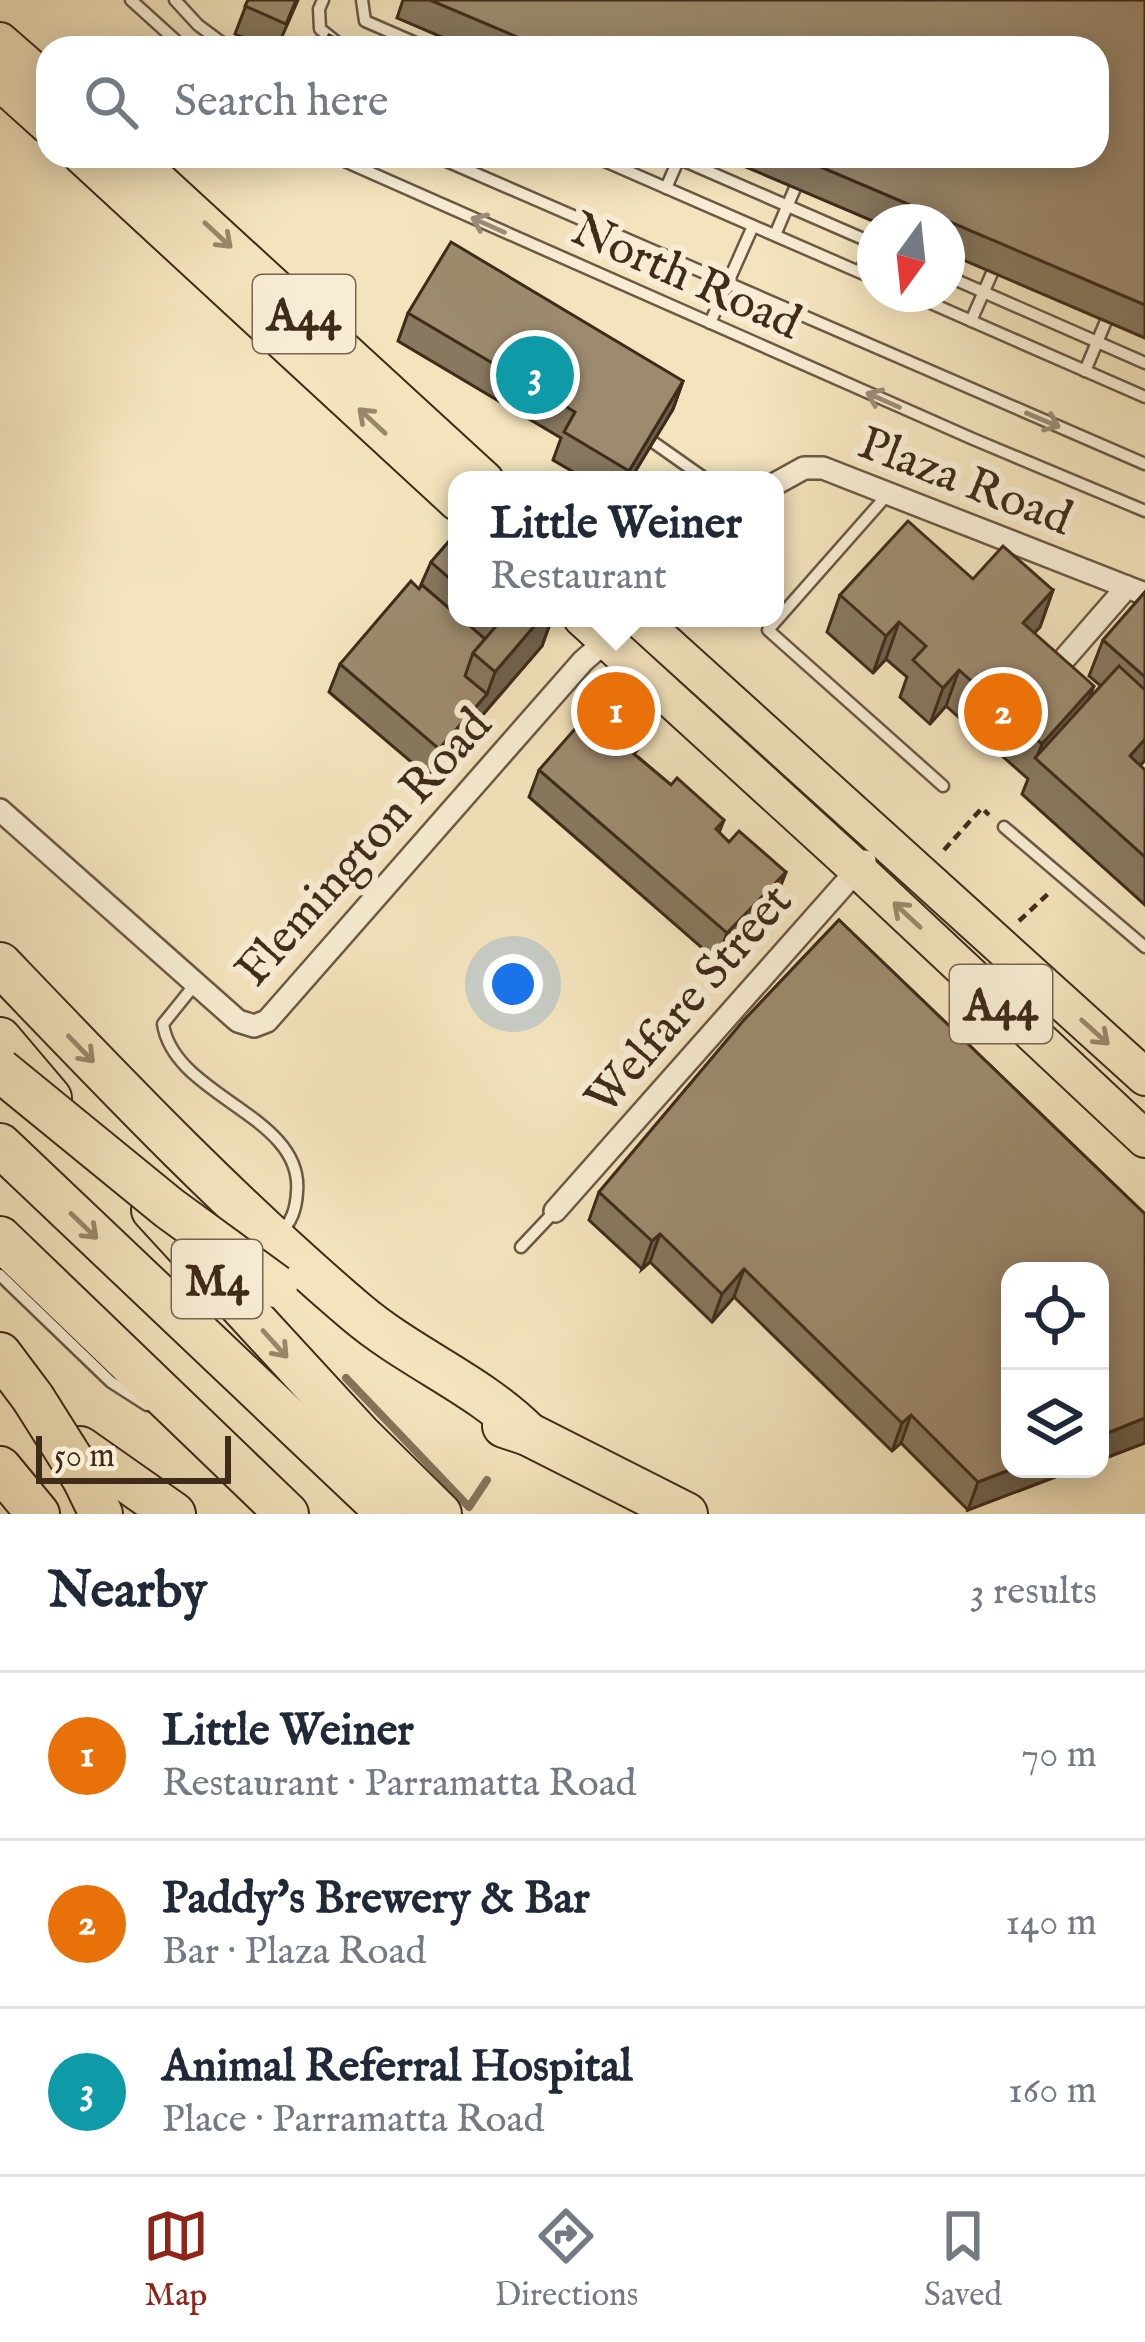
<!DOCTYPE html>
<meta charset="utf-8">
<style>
body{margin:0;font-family:"IM FELL English",serif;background:#f6f6f7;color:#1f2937}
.controls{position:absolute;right:36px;bottom:36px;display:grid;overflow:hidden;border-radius:24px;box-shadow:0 6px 30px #0003}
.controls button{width:108px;height:108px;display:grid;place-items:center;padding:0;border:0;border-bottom:3px solid #e0e1e3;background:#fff;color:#1f2937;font:60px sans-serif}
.compass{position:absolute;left:857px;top:204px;width:108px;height:108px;border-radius:50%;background:#fff;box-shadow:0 6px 30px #0003;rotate:195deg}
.scale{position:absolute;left:36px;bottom:30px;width:195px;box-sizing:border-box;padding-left:12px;border:6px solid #3f2b1a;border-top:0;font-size:33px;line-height:42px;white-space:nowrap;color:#3f2b1a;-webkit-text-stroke:9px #f8edd4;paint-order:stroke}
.you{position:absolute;left:513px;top:984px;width:42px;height:42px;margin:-30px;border:9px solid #fff;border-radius:50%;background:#1a73e8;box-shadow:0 0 0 18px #1a73e833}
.badge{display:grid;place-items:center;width:78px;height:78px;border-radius:50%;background:#8f2418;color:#fff;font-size:39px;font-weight:700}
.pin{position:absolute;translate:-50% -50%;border:6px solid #fff;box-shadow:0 3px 12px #0006}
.popup{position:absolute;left:448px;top:471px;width:336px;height:156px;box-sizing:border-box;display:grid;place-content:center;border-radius:24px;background:#fff;filter:drop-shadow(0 3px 9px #0005);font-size:39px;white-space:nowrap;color:#747a83}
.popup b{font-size:45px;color:#1f2937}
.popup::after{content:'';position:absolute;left:50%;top:100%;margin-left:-24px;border:24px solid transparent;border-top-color:#fff}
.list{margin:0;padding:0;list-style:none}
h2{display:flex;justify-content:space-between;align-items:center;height:156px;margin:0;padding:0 48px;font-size:51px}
h2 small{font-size:39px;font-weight:400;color:#747a83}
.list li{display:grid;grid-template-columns:78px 1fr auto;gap:36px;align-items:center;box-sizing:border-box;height:168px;padding:0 48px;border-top:3px solid #e0e1e3}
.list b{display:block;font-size:45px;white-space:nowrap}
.list p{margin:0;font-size:39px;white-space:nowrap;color:#747a83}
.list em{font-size:39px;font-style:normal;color:#747a83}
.icon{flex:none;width:66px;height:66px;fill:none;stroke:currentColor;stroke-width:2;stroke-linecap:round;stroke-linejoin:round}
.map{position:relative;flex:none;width:1145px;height:1514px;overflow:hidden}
.search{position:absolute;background:#fff;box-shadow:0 6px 30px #0003;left:36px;right:36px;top:36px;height:132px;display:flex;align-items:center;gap:30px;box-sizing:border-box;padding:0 42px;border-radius:36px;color:#747a83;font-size:45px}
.sheet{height:660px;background:#fff}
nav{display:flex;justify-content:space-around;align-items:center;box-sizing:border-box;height:168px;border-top:3px solid #e0e1e3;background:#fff;font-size:33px;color:#747a83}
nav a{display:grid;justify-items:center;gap:6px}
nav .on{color:#8f2418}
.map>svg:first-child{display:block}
</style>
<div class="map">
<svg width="1145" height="1514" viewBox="0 0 1145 1514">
<rect width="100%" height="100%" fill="#f4e4bd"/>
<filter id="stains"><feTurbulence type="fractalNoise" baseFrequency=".00167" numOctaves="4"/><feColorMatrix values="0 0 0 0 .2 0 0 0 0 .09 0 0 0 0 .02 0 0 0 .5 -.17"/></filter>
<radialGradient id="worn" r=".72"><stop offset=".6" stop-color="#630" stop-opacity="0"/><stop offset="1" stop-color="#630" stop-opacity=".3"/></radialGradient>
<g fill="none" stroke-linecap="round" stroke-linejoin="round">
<!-- stream -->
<polyline stroke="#86745b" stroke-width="8" points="346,1378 469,1507 487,1480"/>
<defs>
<g id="service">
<polyline points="131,0 184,48"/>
<polyline points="175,0 198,25 229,48"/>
<polyline points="323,0 319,9 320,29 344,48"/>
<polyline points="362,0 365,21 427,48"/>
<polyline points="333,156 973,439 1145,511"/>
<polyline points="435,156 1145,464"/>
<polyline points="593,156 875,279"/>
<polyline points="673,156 875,244"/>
<polyline points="666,188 680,156"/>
<polyline points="775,235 795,188"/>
<polyline points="860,272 874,241"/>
<polyline points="947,276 1145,363"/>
<polyline points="910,294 1145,397"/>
<polyline points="971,321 992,273"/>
<polyline points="710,323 753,226"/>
<polyline points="1085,371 1106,321"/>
<polyline points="653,442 707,480"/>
<polyline points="888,494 768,630 943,786"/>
<polyline points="1004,827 1145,947"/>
<path d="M196,983L163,1024C174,1097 304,1115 297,1192C296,1209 292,1222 279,1234"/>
<polyline points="521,1247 555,1211"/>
<polyline points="0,1275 111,1382 147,1405"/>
</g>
<g id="minor">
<polyline points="775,484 804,468 823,468 1127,587"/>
<polyline points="1066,657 1127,587 1145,594"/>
<polyline points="0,810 238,1021 254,1026 267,1021 583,661 614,634"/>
<polyline points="555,1211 865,861"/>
</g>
<g id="trunk">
<polyline points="0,41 48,83"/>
<polyline points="0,82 48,125"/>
<polyline points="82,156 457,502"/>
<polyline points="132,156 485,480"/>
<polyline points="582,618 857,869 1145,1139"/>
<polyline points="638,618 1145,1077"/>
</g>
<g id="motorway">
<path d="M0,964C115,1084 229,1204 356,1312C410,1358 478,1384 528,1434"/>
<polyline points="0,1039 50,1098"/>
<polyline points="0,1145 389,1514"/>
<polyline points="153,1210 360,1435 440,1514"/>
<polyline points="0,1238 287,1514"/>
<polyline points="0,1354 33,1398"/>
<polyline points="504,1426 528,1434 686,1514"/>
<polyline points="80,1448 174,1514"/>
<polyline points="0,1468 38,1514"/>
<polyline points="84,1479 101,1514"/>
</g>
</defs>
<!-- service casing -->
<use href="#service" stroke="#6c5943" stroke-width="15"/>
<!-- minor casing -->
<use href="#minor" stroke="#6c5943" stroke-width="26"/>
<!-- trunk casing -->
<use href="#trunk" stroke="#3f2b1a" stroke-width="40"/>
<!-- motorway casing -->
<use href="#motorway" stroke="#3f2b1a" stroke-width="46"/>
<!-- path -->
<g stroke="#3f2b1a" stroke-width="4.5" stroke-dasharray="9 6" stroke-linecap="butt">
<polyline points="944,850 982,808 989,815"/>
<polyline points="1019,921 1050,892"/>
</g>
<!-- service -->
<use href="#service" stroke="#f8edd4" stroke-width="10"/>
<!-- minor -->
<use href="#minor" stroke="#f8edd4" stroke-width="21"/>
<!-- trunk -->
<use href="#trunk" stroke="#f4e4bd" stroke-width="36"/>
<!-- motorway -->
<use href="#motorway" stroke="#f4e4bd" stroke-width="42"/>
<defs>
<g id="motorway-bridge">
<polyline points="0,1070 169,1208 276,1286"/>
<polyline points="33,1398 84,1479"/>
</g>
</defs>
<!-- motorway-bridge casing -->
<use href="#motorway-bridge" stroke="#3f2b1a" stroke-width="46" stroke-linecap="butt"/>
<!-- motorway-bridge -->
<use href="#motorway-bridge" stroke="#f4e4bd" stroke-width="42"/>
</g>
<!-- wall -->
<g fill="#87785f" stroke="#3f2b1a" stroke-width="3">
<polygon points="248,0 298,0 277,48 267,48 235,34"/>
<polygon points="403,0 1145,0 1145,338 947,253 947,222 875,222 720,156 1097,156 1097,48 467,48 397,18"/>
<polygon points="462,156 482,156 479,164"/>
<polygon points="408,313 683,381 673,409 630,480 587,480 553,460 561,438 398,341"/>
<polygon points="457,532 457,618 552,618 542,646 429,777 329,692 340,664 419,589 431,562"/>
<polygon points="1053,590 1040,627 1034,633 1089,700 1101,686 1089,676 1103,640 1145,592 1145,760 1140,766 1145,770 1145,905 1022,794 1028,779 946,706 930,724 900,697 907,677 886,659 873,673 827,632 840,595"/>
<polygon points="638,757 671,785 724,820 719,833 729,842 786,872 775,900 717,961 529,797 539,770"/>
<polygon points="839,920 1145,1214 1145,1443 1100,1460 1100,1271 1010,1271 1010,1469 1076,1469 968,1510 901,1443 892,1451 734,1297 712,1322 650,1262 642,1269 589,1220 599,1192 744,1020"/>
</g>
<!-- shaded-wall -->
<g fill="#6e614e" stroke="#3f2b1a" stroke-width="3">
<polygon points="683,381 673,409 630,480 625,480 629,471"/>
<polygon points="1053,590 1040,627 1010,659 1023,623"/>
<polygon points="541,618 552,618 542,646 429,777 439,749 487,694 495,672"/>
<polygon points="899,622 886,659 873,673 886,636"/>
<polygon points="959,670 946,706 930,724 943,688"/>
<polygon points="1094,686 1080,722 1036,759 1042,744"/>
<polygon points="1145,739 1145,760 1116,792 1130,756"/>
<polygon points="786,872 775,900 717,961 727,933"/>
<polygon points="660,1234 650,1262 642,1269 652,1241"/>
<polygon points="744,1269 734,1297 712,1322 722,1294"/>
<polygon points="911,1415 901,1443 892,1451 902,1423"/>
<polygon points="1145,1418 1145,1443 1100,1460 1100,1436"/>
<polygon points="1012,1469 1076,1469 968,1510 978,1482"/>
</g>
<!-- building -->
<g fill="#9d8b6f" stroke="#3f2b1a" stroke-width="3">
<polygon points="248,0 296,0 286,24 245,6"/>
<polygon points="430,0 1145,0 1145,305 795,156 1097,156 1097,48 543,48"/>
<polygon points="329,35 357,48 323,48"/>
<polygon points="451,242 683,381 629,471 564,432 575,412 408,313"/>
<polygon points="908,521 973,579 1003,546 1053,590 1023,623 1094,686 1042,744 959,670 943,688 913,660 926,646 899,622 886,636 840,595"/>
<polygon points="457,532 457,585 431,562"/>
<polygon points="411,581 419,589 422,585 457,615 457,618 461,618 485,639 473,653 465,676 487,694 439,749 340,664"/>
<polygon points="1145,592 1145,677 1103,640"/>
<polygon points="492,618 541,618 495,672 473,653 497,625 491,620"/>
<polygon points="1119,666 1145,690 1145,739 1130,756 1145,770 1145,857 1035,758"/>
<polygon points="595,706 641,746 634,754 671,785 677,778 724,820 716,829 729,842 739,831 786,872 727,933 539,770"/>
<polygon points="839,920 1145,1214 1145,1418 1100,1436 1100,1271 1010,1271 1010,1469 1012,1469 978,1482 911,1415 902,1423 744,1269 722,1294 660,1234 652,1241 599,1192 744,1020"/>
</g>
<!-- one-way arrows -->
<defs><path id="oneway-shaft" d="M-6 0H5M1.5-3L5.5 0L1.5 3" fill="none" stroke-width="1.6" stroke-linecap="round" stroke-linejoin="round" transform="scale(3)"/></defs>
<g stroke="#9c8c77">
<use href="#oneway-shaft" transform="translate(488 225) rotate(-156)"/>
<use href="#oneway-shaft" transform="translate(883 400) rotate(-156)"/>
<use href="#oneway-shaft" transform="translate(1043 420) rotate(23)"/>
</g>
<g stroke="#9a886c">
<use href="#oneway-shaft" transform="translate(218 235) rotate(43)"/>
<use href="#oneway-shaft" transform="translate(372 421) rotate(-137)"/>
<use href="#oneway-shaft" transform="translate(907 915) rotate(-137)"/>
<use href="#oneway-shaft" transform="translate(1095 1032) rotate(42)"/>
<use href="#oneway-shaft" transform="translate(81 1049) rotate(46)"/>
<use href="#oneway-shaft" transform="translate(84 1226) rotate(44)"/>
<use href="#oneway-shaft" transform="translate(275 1344) rotate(48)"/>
</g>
<g text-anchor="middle" stroke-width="12" stroke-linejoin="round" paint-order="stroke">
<!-- shield labels -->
<g fill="#f8edd4" stroke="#766552" stroke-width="3">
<rect x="253" y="275" width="102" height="78" rx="9"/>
<rect x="950" y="965" width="102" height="78" rx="9"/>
<rect x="172" y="1240" width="90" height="78" rx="9"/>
</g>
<g font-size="45" font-weight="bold" fill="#3f2b1a">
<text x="304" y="330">A44</text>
<text x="1001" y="1020">A44</text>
<text x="217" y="1295">M4</text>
</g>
<!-- street labels -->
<g font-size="48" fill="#3f2b1a" stroke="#f8edd4">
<text transform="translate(687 274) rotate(24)" y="17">North Road</text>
<text transform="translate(966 479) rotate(21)" y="17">Plaza Road</text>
<text transform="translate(362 846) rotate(-48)" y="17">Flemington Road</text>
<text transform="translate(687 998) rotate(-49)" y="17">Welfare Street</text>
</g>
</g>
<rect width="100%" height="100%" filter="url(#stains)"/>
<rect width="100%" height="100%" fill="url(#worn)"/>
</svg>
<div class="controls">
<button><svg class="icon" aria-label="locate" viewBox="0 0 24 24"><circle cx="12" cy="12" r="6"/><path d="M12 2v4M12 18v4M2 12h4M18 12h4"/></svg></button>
<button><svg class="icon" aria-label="layers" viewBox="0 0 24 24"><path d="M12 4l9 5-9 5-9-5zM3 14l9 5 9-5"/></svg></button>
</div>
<svg class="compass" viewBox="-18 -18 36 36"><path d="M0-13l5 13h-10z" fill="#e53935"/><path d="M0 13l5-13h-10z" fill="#747a83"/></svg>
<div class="scale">50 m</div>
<div class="you"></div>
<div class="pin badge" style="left:616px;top:711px;background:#e8710a">1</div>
<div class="popup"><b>Little Weiner</b>Restaurant</div>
<div class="pin badge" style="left:1003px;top:712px;background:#e8710a">2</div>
<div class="pin badge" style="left:535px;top:375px;background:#0f9aa8">3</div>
<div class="search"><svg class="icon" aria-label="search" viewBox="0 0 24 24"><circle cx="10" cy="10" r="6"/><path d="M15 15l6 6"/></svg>Search here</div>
</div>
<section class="sheet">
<h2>Nearby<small>3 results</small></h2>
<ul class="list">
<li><span class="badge" style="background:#e8710a">1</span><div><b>Little Weiner</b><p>Restaurant · Parramatta Road</p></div><em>70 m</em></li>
<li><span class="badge" style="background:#e8710a">2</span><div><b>Paddy's Brewery &amp; Bar</b><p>Bar · Plaza Road</p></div><em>140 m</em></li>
<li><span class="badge" style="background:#0f9aa8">3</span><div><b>Animal Referral Hospital</b><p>Place · Parramatta Road</p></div><em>160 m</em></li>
</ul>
</section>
<nav>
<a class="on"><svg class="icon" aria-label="map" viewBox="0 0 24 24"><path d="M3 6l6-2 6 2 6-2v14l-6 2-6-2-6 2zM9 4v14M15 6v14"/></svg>Map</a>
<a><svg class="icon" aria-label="directions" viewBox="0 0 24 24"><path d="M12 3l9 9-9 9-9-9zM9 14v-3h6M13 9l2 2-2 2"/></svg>Directions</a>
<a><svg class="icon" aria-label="saved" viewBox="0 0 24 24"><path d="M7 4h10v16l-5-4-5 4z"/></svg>Saved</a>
</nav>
